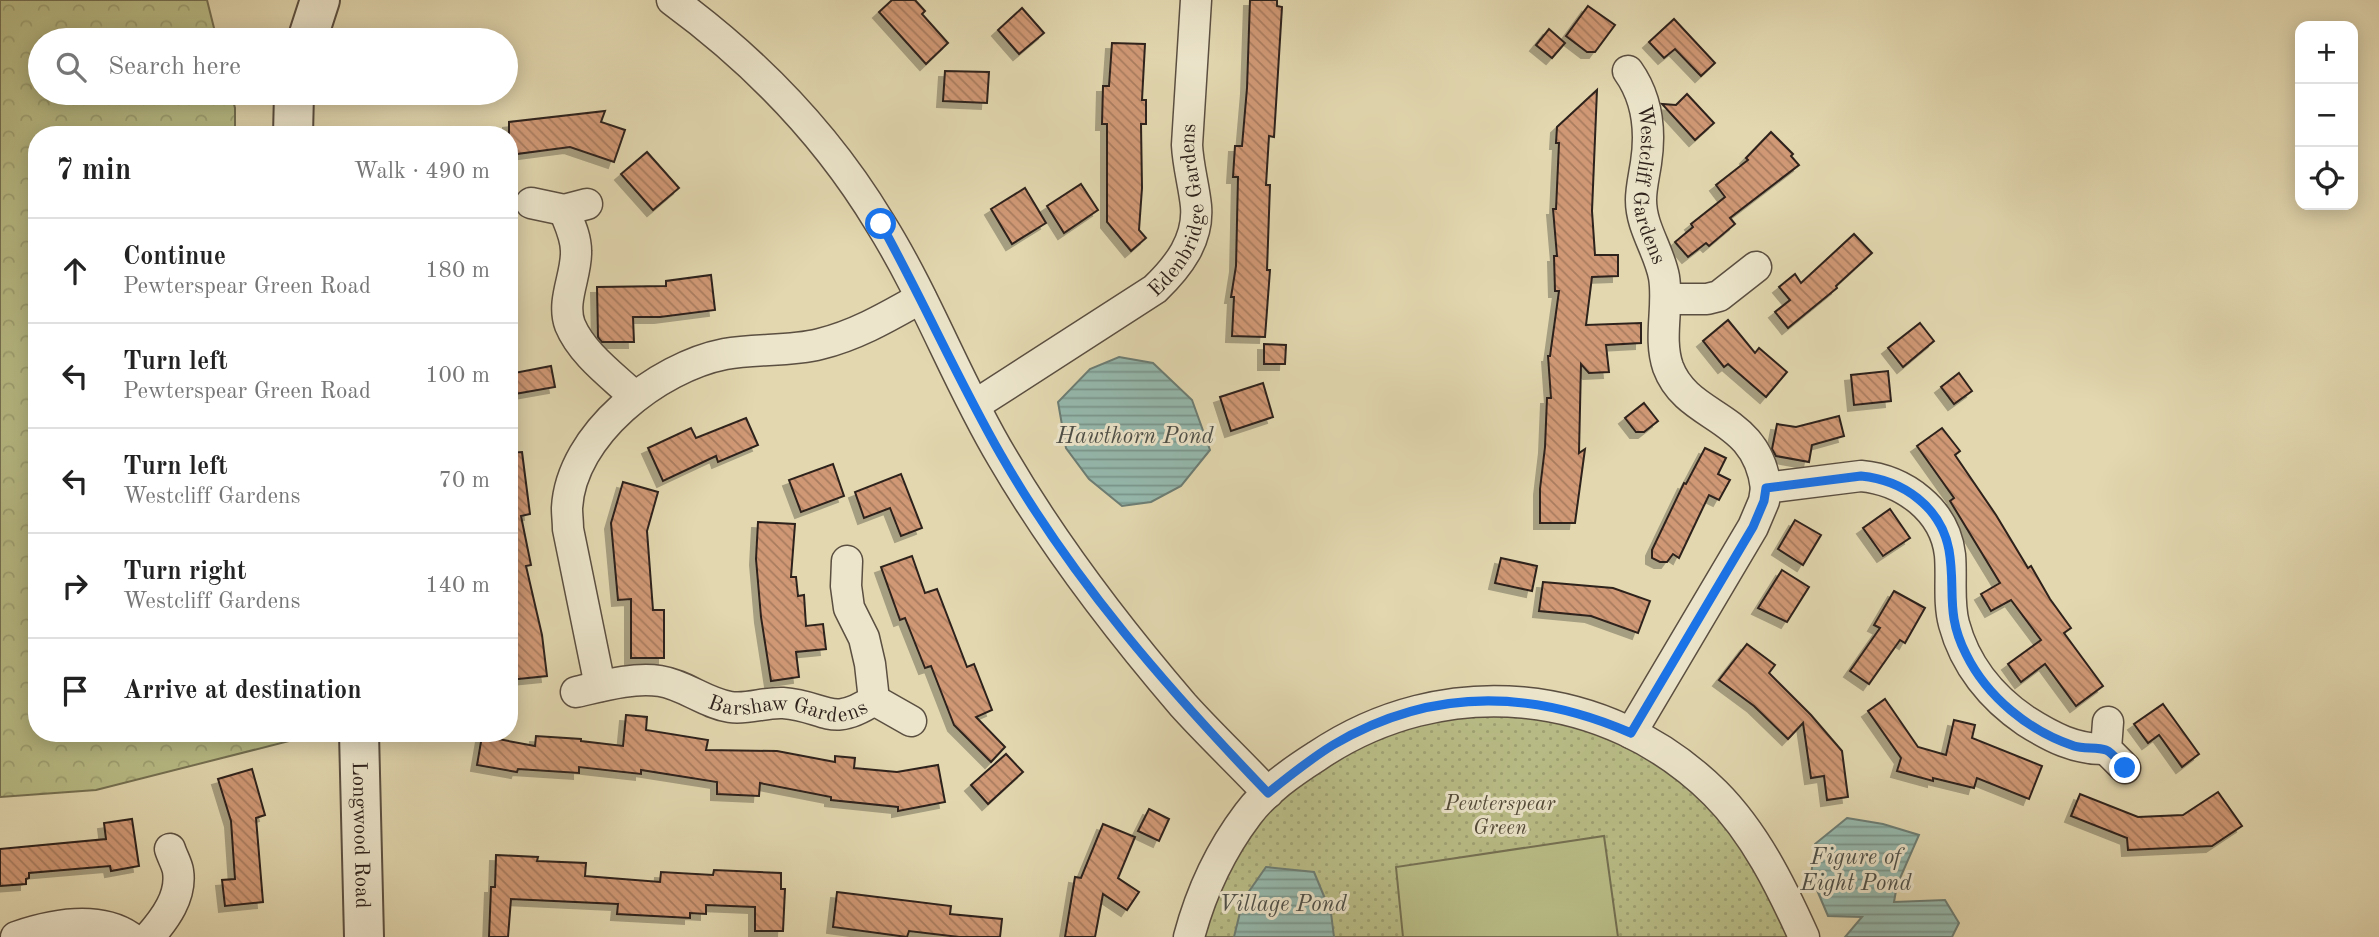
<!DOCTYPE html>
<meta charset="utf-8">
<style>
body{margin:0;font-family:"Old Standard TT",serif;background:#f2f2f2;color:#222}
.controls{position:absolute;right:21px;top:21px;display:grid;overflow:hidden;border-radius:14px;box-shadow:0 4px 18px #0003}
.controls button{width:63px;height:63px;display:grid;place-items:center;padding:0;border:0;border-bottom:2px solid #e0e0e0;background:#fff;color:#222;font:35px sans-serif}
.stop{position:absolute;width:21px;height:21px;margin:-16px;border:5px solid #1a73e8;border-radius:50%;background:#fff}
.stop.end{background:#1a73e8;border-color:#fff;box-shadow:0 2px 7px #0008}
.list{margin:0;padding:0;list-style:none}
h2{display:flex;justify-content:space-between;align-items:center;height:91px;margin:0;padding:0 28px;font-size:30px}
h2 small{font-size:23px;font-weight:400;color:#767676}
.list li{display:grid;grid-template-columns:46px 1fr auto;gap:21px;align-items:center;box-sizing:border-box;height:105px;padding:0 28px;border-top:2px solid #e0e0e0}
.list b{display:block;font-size:26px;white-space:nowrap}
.list p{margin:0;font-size:23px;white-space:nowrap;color:#767676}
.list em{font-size:23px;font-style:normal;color:#767676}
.icon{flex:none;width:38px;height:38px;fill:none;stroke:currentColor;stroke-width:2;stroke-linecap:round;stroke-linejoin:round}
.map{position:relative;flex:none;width:2379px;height:937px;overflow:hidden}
.search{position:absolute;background:#fff;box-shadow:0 4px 18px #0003;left:28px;top:28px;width:490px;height:77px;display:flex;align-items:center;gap:18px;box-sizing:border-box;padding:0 24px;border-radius:38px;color:#767676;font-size:26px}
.panel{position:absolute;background:#fff;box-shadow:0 4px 18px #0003;left:28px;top:126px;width:490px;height:616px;border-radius:28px}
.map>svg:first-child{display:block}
</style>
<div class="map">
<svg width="2379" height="937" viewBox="0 0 2379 937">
<defs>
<pattern id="grass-dots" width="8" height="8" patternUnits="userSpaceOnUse" patternTransform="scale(1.75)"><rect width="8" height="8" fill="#b9bd87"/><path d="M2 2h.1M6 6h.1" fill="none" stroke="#9fa274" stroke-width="1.8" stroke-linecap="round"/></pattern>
<pattern id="forest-crowns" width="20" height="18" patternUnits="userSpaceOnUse" patternTransform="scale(1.75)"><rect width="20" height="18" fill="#b9bd87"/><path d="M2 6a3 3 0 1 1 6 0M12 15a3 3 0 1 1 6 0" fill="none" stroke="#9fa274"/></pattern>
<pattern id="water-rules" width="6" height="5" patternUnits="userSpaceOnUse" patternTransform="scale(1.75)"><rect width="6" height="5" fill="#95b9ae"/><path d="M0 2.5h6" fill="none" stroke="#7a968d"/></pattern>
<pattern id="building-back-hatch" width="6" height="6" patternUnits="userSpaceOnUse" patternTransform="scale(1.75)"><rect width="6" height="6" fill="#d09875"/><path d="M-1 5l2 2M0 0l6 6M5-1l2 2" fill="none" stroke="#a97c5f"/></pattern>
<filter id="shadow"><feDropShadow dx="-6" dy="6" stdDeviation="0" flood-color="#0004"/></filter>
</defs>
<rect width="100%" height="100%" fill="#e2d7af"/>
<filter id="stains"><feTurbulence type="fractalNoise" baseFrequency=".00286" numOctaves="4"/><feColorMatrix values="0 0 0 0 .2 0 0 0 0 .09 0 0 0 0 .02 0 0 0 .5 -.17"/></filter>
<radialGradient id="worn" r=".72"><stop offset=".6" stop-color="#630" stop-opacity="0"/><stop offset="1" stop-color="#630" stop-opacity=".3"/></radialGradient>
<!-- grass -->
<polygon fill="url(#grass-dots)" stroke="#747052" stroke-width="2" points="1525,694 1716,794 1804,937 1196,937 1222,858 1337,738"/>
<!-- forest -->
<polygon fill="url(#forest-crowns)" stroke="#747052" stroke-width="2" points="0,0 207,0 217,40 40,40 40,93 231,93 235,108 235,135 37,135 37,733 297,733 297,739 96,790 0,797"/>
<!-- pitch -->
<polygon fill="#b9bd87" stroke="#747052" stroke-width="2" points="1604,836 1618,937 1403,937 1396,867"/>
<!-- water -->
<g fill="url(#water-rules)" stroke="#6c7d74" stroke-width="2">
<polygon points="1119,357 1153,363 1192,400 1210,450 1181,486 1151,502 1122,506 1089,479 1066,448 1058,402 1090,369"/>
<polygon points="1847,818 1883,824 1919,835 1897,885 1894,902 1945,900 1959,923 1952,937 1845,937 1862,917 1828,916 1811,876 1815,844"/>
<polygon points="1266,867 1314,872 1331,913 1334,937 1234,937 1243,900"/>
</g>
<!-- building -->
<g fill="url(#building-back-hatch)" stroke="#2e221c" stroke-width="2" filter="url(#shadow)">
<polygon points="892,0 915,0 925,11 922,14 948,43 926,64 879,12"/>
<polygon points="1250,0 1277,0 1277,6 1282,7 1274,137 1269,136 1266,185 1270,185 1267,270 1270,270 1265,337 1232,336 1234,297 1231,297 1236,266 1238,177 1233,177 1235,146 1242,146 1247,88"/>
<polygon points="1588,6 1615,25 1595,52 1587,52 1566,36"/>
<polygon points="1022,8 1044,33 1019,54 998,30"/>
<polygon points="1674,19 1715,63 1701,76 1675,49 1664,58 1649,42"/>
<polygon points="1549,29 1565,43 1552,58 1536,45"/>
<polygon points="1112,43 1145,44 1142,100 1146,100 1146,124 1141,124 1142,188 1139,230 1146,238 1131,251 1107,222 1107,124 1102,124 1103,86 1109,86"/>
<polygon points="945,71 989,72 987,103 943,101"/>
<polygon points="1597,90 1592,211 1595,255 1618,255 1618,276 1592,277 1586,325 1641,323 1641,343 1606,345 1609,372 1589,373 1581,364 1579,453 1585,449 1575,523 1540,523 1540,489 1545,447 1547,398 1551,398 1548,356 1550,356 1559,291 1555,291 1554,256 1557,256 1553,209 1556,209 1559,143 1556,143 1557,127"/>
<polygon points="1687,94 1714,123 1695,140 1662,104 1676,105"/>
<polygon points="605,111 601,122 625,130 614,162 570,147 509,155 509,122"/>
<polygon points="1771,132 1793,154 1791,156 1799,165 1730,218 1735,224 1709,246 1706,243 1688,257 1675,242 1693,227 1691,224 1725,197 1716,185 1748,160 1746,158"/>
<polygon points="647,152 679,188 653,210 621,174"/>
<polygon points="1081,184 1098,210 1064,233 1047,206"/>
<polygon points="1025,188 1046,223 1012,244 991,209"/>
<polygon points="1854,234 1872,253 1836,286 1837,288 1788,328 1775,312 1790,300 1779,287 1795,274 1801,283"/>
<polygon points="711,275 715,310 660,317 633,317 634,342 602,342 598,337 597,287 666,286 666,281"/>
<polygon points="1728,320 1755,353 1759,348 1787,372 1766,397 1728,364 1724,367 1703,341"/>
<polygon points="1920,323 1934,341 1903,367 1888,348"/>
<polygon points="1264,344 1286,345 1285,364 1264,364"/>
<polygon points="551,366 555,387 509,395 509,374"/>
<polygon points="1888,371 1891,401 1854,405 1851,375"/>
<polygon points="1959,373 1972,391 1954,404 1941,387"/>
<polygon points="1263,383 1273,417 1231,431 1220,397"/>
<polygon points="1644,403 1658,421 1644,432 1636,432 1625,418"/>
<polygon points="1839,416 1844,436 1812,445 1809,462 1776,456 1772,449 1777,424 1796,427"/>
<polygon points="746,418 758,445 718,462 716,456 663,481 648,448 691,428 696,438"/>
<polygon points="1942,428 1960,451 1955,455 1996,515 2028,568 2031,566 2050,599 2071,628 2064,633 2103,686 2076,706 2045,664 2021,682 2008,664 2041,640 2011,600 1991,611 1981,594 2000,583 1950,501 1954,498 1917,446"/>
<polygon points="1705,448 1726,458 1718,474 1730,480 1719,500 1709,495 1679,558 1673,554 1667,562 1660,562 1652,558 1652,550 1684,483 1686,484"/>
<polygon points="522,452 530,514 521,516 531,565 526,566 542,635 547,676 509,680 509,453"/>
<polygon points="833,464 844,496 801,512 789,480"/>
<polygon points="901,474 922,528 901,536 890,508 864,518 855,492"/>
<polygon points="623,482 658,492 647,531 653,610 664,610 664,658 631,658 631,599 618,600 611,523"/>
<polygon points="1890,509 1910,538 1883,556 1863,528"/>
<polygon points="1795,520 1821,535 1803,565 1778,549"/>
<polygon points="758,522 795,524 791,577 796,577 798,596 804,595 806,626 823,624 826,649 796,652 799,677 771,681 761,617 756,559"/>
<polygon points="912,556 925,593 937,589 967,667 974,664 992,710 976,717 1005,747 991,762 954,725 931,666 925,668 905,618 900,620 881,567"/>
<polygon points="1501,558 1537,566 1532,591 1495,583"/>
<polygon points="1782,570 1809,587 1787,622 1758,608"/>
<polygon points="1543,582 1613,588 1650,601 1638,633 1591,616 1539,611"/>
<polygon points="1894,591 1925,608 1905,643 1900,640 1869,684 1850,671 1880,628 1874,625"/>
<polygon points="1747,644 1775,665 1769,673 1811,715 1842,751 1848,797 1827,800 1824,776 1811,778 1803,723 1788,739 1754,706 1719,680"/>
<polygon points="1885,699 1918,747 1946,755 1954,720 1975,725 1972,738 2042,766 2029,799 1977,778 1974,788 1933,778 1933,781 1897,771 1901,758 1868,711"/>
<polygon points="2163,704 2199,754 2182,767 2159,735 2148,743 2134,724"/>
<polygon points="626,715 647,717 646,730 708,740 706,750 777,751 835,762 835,756 855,758 854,768 897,772 938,765 945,802 898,811 898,807 831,800 831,797 760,783 759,796 717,794 717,782 641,770 641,774 579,767 579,773 518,769 517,772 477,765 482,736 535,746 536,736 581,739 581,741 623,746"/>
<polygon points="1006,754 1023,772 988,804 971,785"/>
<polygon points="252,769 265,815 256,818 263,902 225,906 222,880 235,879 231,821 218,779"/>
<polygon points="2218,792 2242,826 2212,846 2128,850 2127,838 2071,816 2080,794 2138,817 2183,815"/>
<polygon points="1149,809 1169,819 1159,841 1138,831"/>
<polygon points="132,819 139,866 111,871 110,866 29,873 29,878 26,879 26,884 0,886 0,849 106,839 104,823"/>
<polygon points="1103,824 1135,837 1118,878 1139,892 1127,910 1103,894 1095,937 1065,937 1075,877 1081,878"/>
<polygon points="496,855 538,857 537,861 586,863 585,876 660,882 661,872 713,875 714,870 781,873 781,889 785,889 783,931 755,931 755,907 706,905 706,914 690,913 690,918 617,914 618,904 511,899 508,937 489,937 491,887 495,887"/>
<polygon points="837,892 951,906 950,914 1002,919 1000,937 959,937 909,931 907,937 833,927"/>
</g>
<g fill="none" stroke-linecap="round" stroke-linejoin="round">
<defs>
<g id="minor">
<path d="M672,0C755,61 827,135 880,223C927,298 957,382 1002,457C1054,546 1116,627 1183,705C1210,735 1240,763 1268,793"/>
<path id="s1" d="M1628,71C1648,99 1651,130 1646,163C1644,176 1641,188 1641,200C1641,228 1659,250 1664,277C1669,307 1658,338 1668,367C1688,421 1757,413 1766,488"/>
<polyline points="531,203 564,210 587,204"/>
<path d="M564,210C569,223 576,236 576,251C577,275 561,301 570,325C582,354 613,376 635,397"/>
<polyline points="1667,299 1707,299 1719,296 1756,267"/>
<path id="s2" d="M975,405L1155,289C1178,267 1199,240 1196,206C1194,186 1188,166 1187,145L1196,0"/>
<path d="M600,686L568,529C568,522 567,515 567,508C571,434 658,367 725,354C757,348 789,352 820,344C857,335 889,316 921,298"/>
<path id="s3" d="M576,692C602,686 633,677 660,681C685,685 705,703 730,707C747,710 765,702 783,703C826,706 830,729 874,700L870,664L864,638L849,608L846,586L847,561"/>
<polyline points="874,700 911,721"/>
<polyline points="2108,722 2106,749 2125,768"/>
<path d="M1631,733L1753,527L1764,501L1766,488L1861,476C1904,480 1945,510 1950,555C1952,578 1948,602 1954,624C1965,665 1992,698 2026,721C2051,737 2076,750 2106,749"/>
<path d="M16,937C51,925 97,915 130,937"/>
<path d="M149,937C165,919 182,896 178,871C177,864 172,856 170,849"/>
<path d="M1189,937C1201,892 1220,851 1248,814C1266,790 1292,772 1317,756C1443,671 1607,686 1715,793C1755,833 1781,886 1804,937"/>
</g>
<g id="tertiary">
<polyline points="307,40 320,0"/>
<polyline points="293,135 294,93"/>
<path id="s4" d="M359,733L364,937"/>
</g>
</defs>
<!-- minor casing -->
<use href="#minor" stroke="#5b4f41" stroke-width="33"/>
<!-- tertiary casing -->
<use href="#tertiary" stroke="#5b4f41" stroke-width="42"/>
<!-- minor -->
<use href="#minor" stroke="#ece5cb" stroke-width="30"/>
<!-- tertiary -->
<use href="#tertiary" stroke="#ece5cb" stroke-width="38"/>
</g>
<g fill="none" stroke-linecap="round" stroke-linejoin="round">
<!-- route -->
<path stroke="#1a73e8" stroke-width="9" d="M881,224C923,300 958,380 1001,455C1073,581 1168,689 1268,793C1289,776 1310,759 1333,745C1429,688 1530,689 1631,733L1753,527L1764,501L1766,488L1861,476C1903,480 1941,507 1949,550C1956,590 1945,613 1966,654C1987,697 2029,731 2074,746C2083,749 2098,747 2106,750C2112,752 2120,763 2125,768"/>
</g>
<g text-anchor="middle" stroke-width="6" stroke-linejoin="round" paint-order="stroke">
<!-- street labels -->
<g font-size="21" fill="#2e221c" stroke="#ece5cb">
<text dy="7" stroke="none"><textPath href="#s1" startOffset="119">Westcliff Gardens</textPath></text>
<text dy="7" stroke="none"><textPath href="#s2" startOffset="301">Edenbridge Gardens</textPath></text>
<text dy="7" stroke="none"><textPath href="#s3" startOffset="219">Barshaw Gardens</textPath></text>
<text dy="7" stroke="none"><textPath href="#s4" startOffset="102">Longwood Road</textPath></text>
</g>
<!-- park labels -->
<g font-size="21" font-style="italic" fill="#514937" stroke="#ece5cb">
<text x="1500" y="810">Pewterspear<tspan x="1500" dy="24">Green</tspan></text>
</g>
<!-- water labels -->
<g font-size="23" font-style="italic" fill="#4d4f48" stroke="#ece5cb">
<text x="1135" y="443">Hawthorn Pond</text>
<text x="1856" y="864">Figure of<tspan x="1856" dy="26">Eight Pond</tspan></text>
<text x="1283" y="911">Village Pond</text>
</g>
</g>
<rect width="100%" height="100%" filter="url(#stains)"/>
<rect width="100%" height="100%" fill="url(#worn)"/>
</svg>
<div class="controls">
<button>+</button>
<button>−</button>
<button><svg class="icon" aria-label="locate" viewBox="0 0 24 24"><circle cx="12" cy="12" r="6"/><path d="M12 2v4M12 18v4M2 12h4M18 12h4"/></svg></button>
</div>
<div class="stop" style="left:881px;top:224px"></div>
<div class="stop end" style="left:2125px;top:768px"></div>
<div class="search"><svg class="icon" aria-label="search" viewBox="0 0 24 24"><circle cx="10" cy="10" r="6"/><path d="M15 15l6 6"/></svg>Search here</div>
<section class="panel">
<h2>7 min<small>Walk · 490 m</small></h2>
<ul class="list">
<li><svg class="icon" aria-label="ahead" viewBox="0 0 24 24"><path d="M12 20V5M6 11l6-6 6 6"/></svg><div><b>Continue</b><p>Pewterspear Green Road</p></div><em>180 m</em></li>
<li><svg class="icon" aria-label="left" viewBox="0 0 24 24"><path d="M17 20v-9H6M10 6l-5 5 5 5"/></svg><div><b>Turn left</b><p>Pewterspear Green Road</p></div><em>100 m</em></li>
<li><svg class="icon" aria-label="left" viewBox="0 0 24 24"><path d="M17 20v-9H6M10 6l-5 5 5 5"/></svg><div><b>Turn left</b><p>Westcliff Gardens</p></div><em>70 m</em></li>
<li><svg class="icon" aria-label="right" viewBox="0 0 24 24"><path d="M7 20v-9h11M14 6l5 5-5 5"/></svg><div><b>Turn right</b><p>Westcliff Gardens</p></div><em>140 m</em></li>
<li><svg class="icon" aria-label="arrive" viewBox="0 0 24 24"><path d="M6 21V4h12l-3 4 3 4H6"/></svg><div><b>Arrive at destination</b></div></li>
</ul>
</section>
</div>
